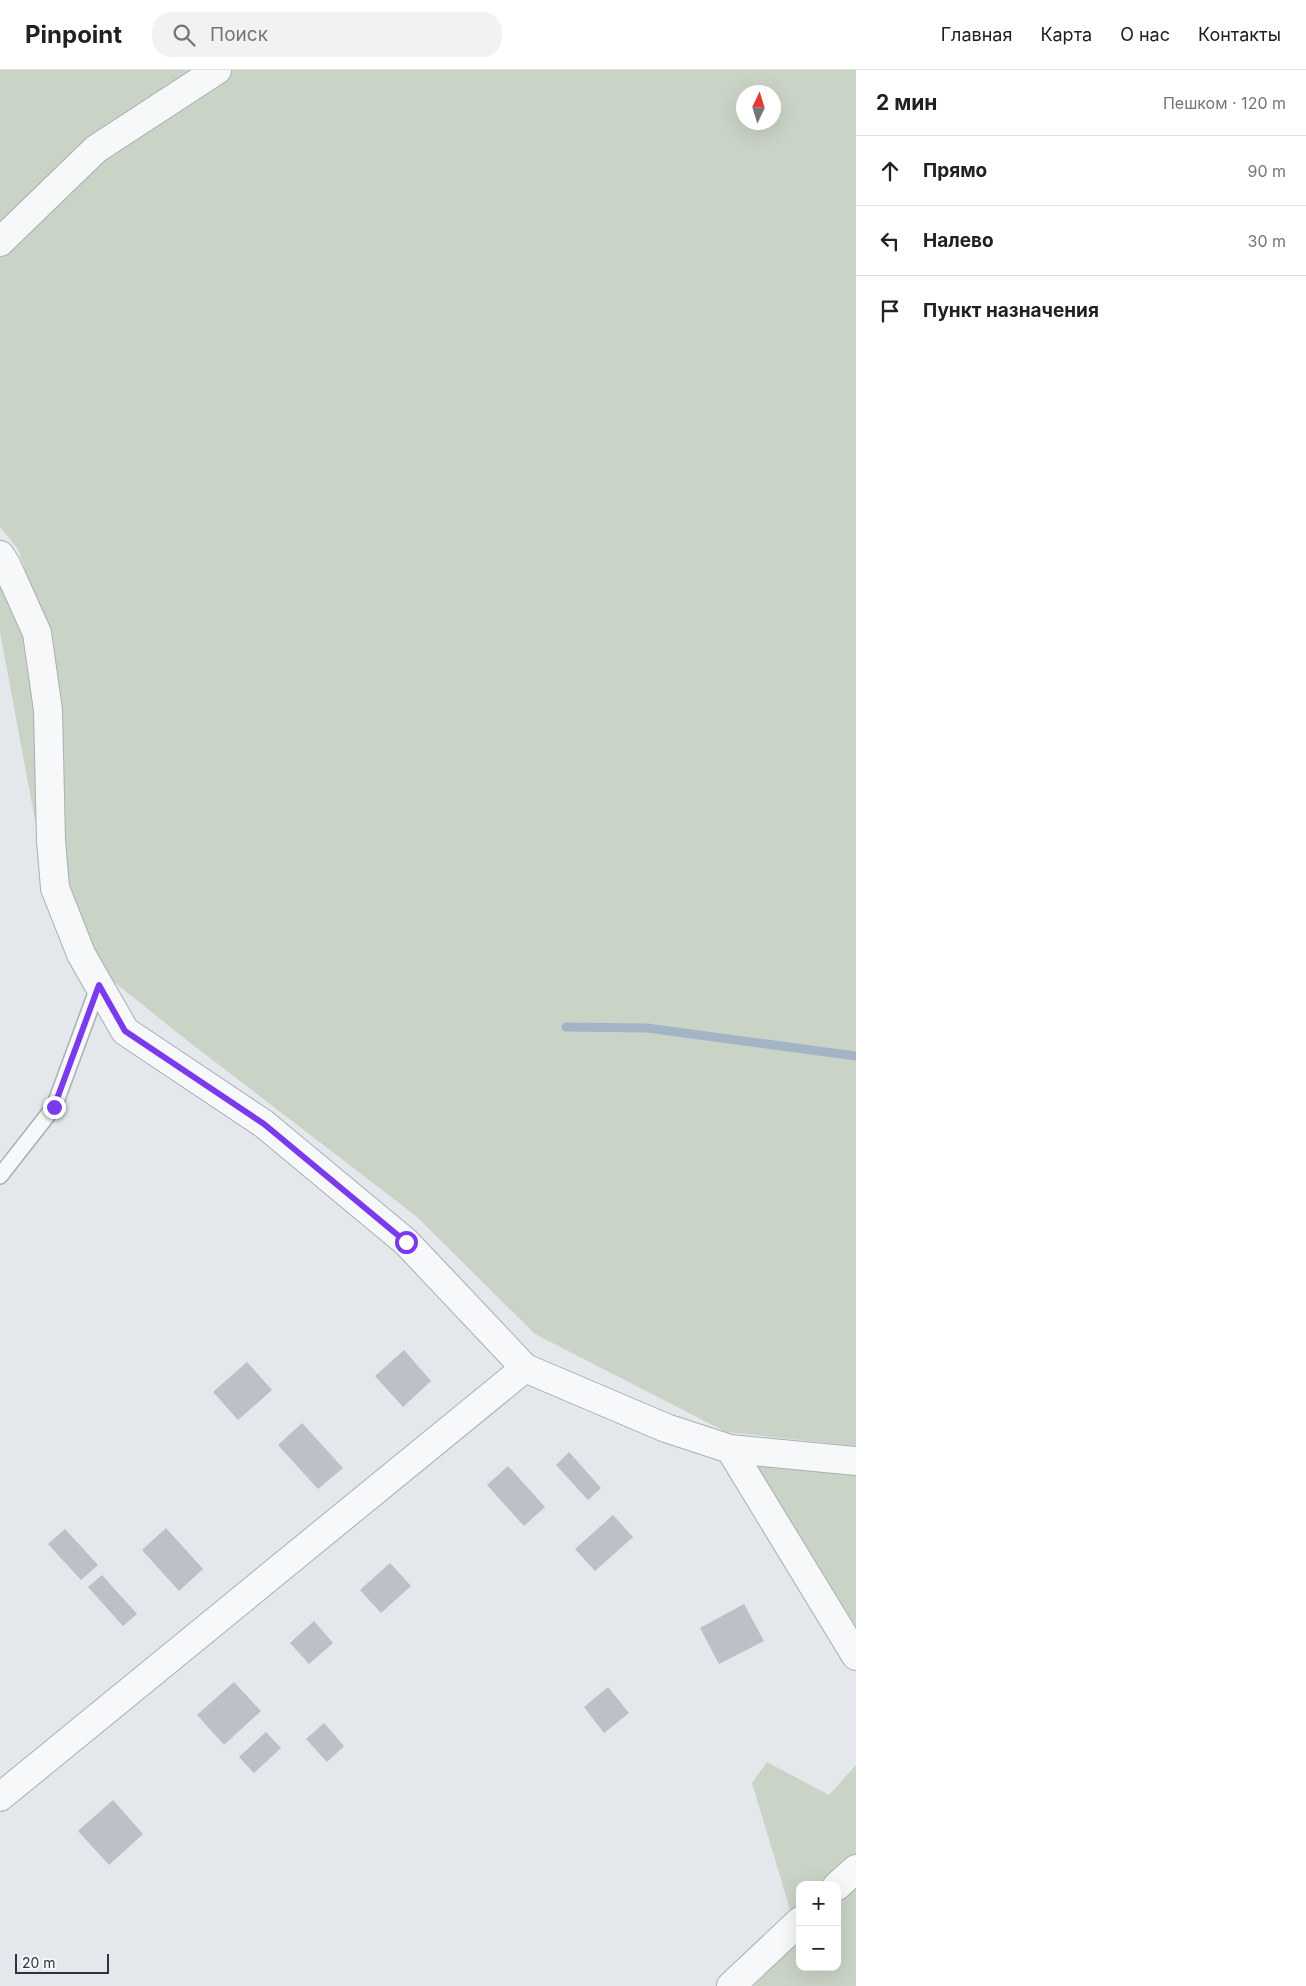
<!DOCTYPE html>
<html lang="ru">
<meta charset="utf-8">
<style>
body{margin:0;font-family:Inter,sans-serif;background:#f2f2f2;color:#202124}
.controls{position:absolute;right:15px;bottom:15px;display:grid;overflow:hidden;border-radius:10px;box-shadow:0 5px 20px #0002}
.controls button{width:45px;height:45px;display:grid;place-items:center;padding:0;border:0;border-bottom:1px solid #e0e0e0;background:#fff;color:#202124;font:25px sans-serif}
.compass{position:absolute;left:736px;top:15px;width:45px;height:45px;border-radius:50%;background:#fff;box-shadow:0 5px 20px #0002;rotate:4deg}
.scale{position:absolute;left:15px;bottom:12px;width:94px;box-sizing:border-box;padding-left:5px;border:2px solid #2d3542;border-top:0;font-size:14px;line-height:18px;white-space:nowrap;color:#2d3542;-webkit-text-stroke:4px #f4f6f8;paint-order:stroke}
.stop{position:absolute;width:15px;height:15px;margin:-11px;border:4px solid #7c3aed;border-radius:50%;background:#fff}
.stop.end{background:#7c3aed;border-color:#fff;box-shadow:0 1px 5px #0008}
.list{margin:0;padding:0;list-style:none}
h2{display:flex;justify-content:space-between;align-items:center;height:65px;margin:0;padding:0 20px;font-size:21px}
h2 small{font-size:16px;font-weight:400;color:#757577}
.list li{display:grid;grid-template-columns:32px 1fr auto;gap:15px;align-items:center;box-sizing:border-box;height:70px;padding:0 20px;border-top:1px solid #e0e0e0}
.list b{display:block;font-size:19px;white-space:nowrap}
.list em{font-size:16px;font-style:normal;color:#757577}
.icon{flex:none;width:28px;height:28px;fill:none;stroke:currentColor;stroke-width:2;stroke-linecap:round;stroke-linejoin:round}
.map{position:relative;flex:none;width:856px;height:1916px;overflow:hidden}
header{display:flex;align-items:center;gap:30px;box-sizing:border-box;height:70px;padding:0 25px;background:#fff;border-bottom:1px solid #e0e0e0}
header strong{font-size:24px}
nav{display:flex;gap:28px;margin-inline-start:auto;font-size:18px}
.search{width:350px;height:45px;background:#f2f2f2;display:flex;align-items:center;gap:12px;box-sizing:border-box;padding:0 18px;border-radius:20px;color:#757577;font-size:19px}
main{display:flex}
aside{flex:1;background:#fff}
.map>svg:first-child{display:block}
</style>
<header>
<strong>Pinpoint</strong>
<div class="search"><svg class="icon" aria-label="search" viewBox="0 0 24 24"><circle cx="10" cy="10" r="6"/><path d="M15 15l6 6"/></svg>Поиск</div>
<nav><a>Главная</a><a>Карта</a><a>О нас</a><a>Контакты</a></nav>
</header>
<main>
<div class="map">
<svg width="856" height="1916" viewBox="0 0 856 1916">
<rect width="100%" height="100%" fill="#e4e7eb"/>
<!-- green -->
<g fill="#cad4c6" fill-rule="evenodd">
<path d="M0,0H856V1376L726,1362L535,1264L416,1146L189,972L103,903L65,819L47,560L18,479L0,457ZM744,22H774V52H744Z"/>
<polygon points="0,503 30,566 45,804 0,562"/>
<polygon points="752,1391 856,1401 856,1558 780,1445"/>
<path d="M767,1692L829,1725L856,1695V1916H754L799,1869L752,1713ZM800,1815H837V1897H800Z"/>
</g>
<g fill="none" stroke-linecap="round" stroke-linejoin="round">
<!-- stream -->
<polyline stroke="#a3b4c7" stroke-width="9" points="566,957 647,958 856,986"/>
</g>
<!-- building -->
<g fill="#bcc0c7">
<polygon points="404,1280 431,1311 403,1337 375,1306"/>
<polygon points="247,1292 272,1320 238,1350 213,1322"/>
<polygon points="302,1353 343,1398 318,1419 278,1375"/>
<polygon points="569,1382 601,1418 588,1430 556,1395"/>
<polygon points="508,1396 545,1437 524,1456 487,1415"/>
<polygon points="613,1445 633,1467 595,1501 575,1479"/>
<polygon points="166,1458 203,1499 179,1521 142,1480"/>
<polygon points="65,1459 98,1495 81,1510 48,1474"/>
<polygon points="390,1493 411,1516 381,1543 360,1520"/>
<polygon points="102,1505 137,1544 123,1556 88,1517"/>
<polygon points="744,1534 764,1571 719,1594 700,1558"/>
<polygon points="314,1551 333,1573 309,1594 290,1573"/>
<polygon points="234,1612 261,1641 224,1675 197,1645"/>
<polygon points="608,1617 629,1643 604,1663 584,1637"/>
<polygon points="324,1653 344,1676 327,1692 306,1669"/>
<polygon points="266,1662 281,1678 254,1703 239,1687"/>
<polygon points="113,1730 143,1764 109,1795 78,1761"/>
</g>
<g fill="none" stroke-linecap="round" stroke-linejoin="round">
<defs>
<polyline id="lane" points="0,1106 54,1037 99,915"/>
<g id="street">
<polyline points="0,172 96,79 217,0"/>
<polyline points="0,485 6,494 37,563 48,640 51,770 55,818 81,884 125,961 264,1054 406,1172 525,1298 666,1358 730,1379 856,1391"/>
<polyline points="730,1379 856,1586"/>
<polyline points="0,1727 525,1298"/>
<polyline points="837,1816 856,1799"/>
<polyline points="731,1916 800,1851"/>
</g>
</defs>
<!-- lane casing -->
<use href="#lane" stroke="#a9aeb5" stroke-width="18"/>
<!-- street casing -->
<use href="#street" stroke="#a9aeb5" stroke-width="30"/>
<!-- lane -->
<use href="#lane" stroke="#f7f8f9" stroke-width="15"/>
<!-- street -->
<use href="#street" stroke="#f7f8f9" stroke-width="28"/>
</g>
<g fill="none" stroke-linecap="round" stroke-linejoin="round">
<!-- route -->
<polyline stroke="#7c3aed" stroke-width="6" points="54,1037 99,915 125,961 264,1054 406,1172"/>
</g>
</svg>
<div class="controls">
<button>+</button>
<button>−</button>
</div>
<svg class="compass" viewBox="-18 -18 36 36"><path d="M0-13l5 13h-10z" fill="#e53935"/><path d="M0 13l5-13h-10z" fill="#757577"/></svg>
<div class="scale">20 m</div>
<div class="stop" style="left:406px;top:1172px"></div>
<div class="stop end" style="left:54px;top:1037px"></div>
</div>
<aside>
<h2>2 мин<small>Пешком · 120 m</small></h2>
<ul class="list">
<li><svg class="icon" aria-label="ahead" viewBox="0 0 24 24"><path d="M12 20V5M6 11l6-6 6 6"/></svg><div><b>Прямо</b></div><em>90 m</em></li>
<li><svg class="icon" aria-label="left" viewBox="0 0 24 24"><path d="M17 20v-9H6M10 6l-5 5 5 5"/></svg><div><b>Налево</b></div><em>30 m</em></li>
<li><svg class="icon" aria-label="arrive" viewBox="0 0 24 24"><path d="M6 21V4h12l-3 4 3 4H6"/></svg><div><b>Пункт назначения</b></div></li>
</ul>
</aside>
</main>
